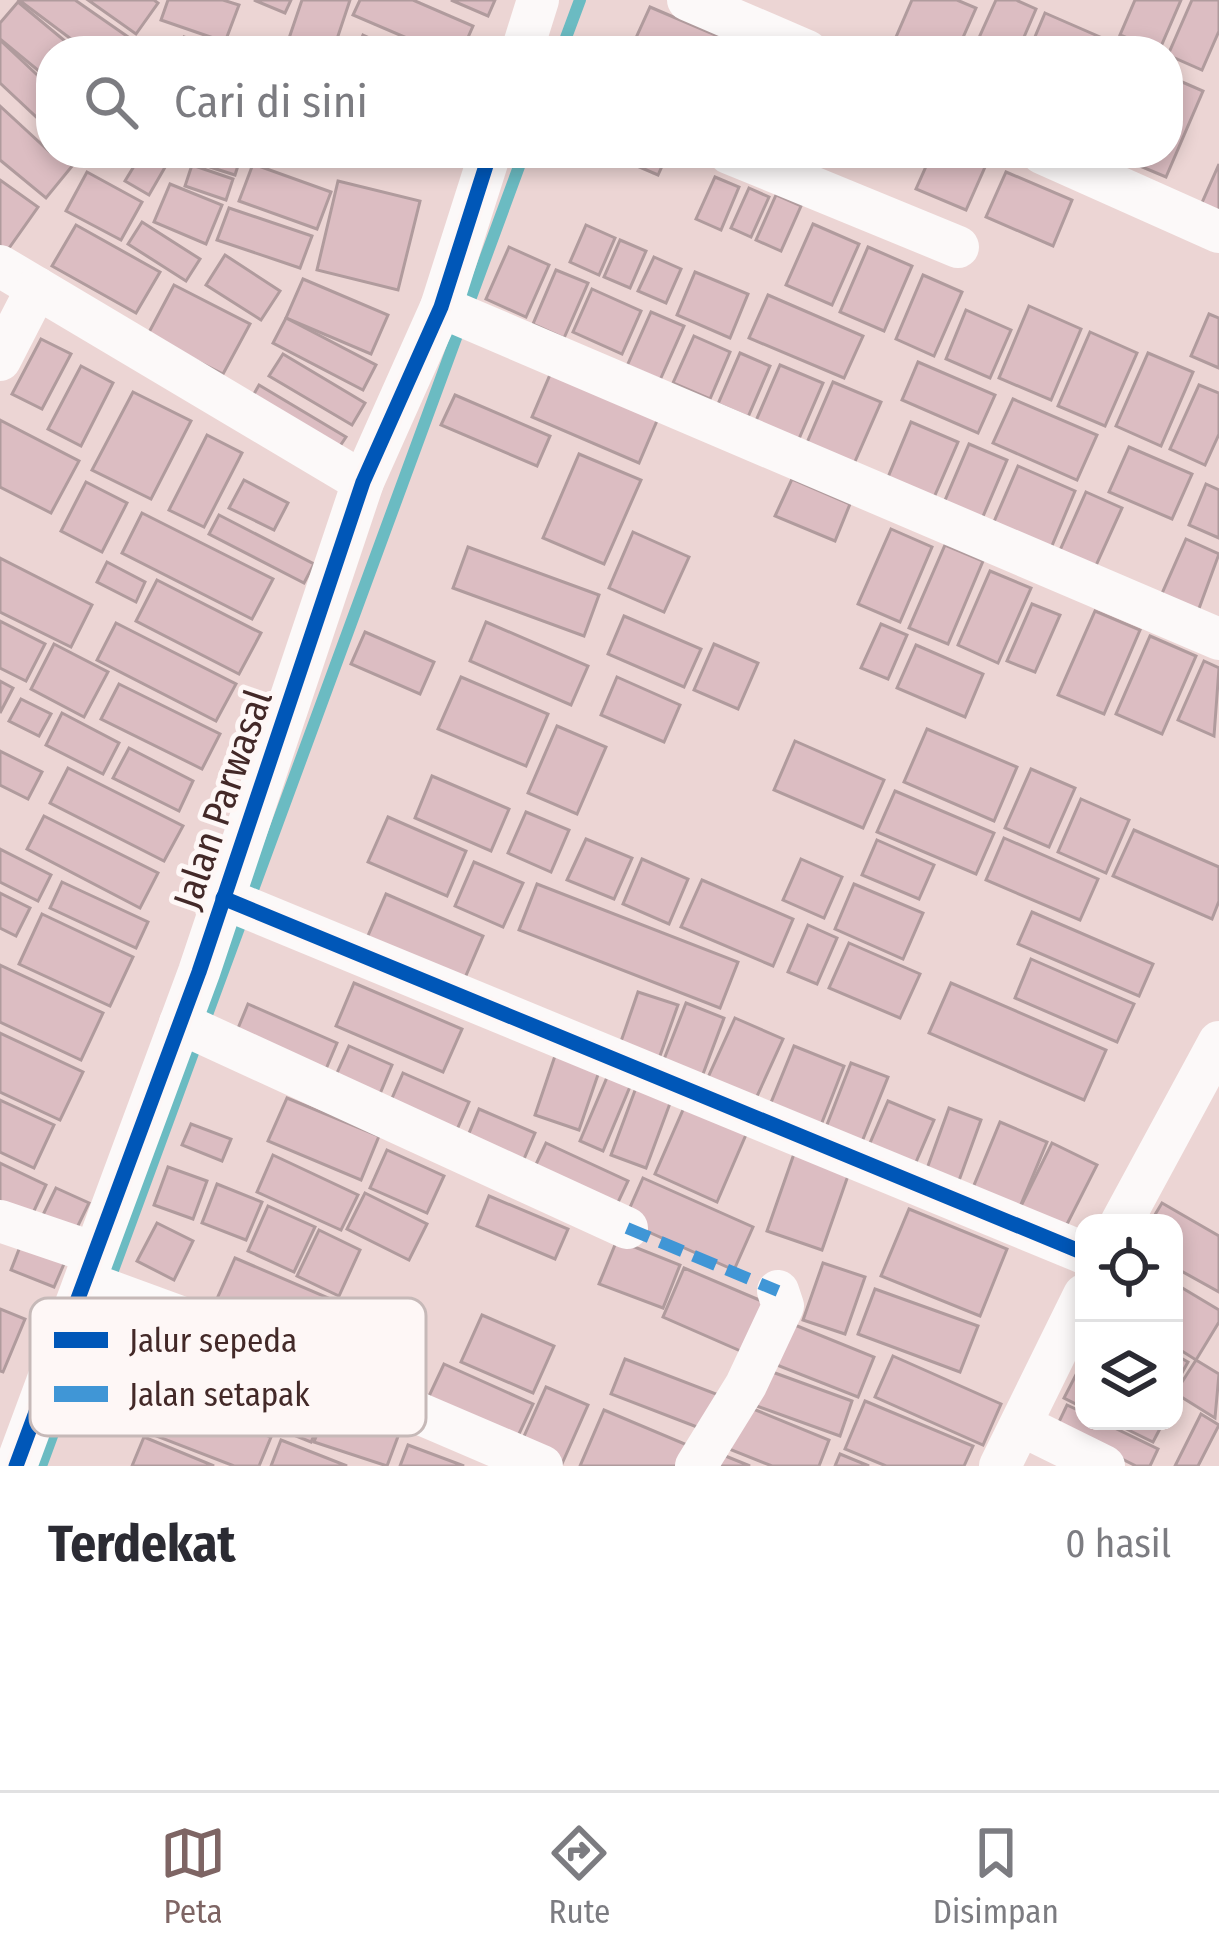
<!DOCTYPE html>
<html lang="id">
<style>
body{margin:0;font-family:"Fira Sans Condensed",sans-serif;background:#f2f2f3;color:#2b2b33}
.controls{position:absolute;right:36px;bottom:36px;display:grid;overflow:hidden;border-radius:24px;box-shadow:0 6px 18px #0003}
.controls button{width:108px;height:108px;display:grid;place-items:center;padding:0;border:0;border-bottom:3px solid #e1e1e2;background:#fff;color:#2b2b33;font:60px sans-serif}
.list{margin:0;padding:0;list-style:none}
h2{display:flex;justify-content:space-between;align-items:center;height:156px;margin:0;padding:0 48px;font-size:51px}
h2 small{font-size:39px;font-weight:400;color:#7c7c81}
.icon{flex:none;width:66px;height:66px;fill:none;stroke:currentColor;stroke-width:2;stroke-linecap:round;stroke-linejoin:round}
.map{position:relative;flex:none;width:1219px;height:1466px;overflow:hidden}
.search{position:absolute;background:#fff;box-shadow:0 6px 18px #0003;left:36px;right:36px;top:36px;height:132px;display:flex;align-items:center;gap:30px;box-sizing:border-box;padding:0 42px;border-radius:48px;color:#7c7c81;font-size:45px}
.sheet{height:324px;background:#fff}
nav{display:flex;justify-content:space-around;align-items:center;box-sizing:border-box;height:168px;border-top:3px solid #e1e1e2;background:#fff;font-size:33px;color:#7c7c81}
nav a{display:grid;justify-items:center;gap:6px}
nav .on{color:#7e6564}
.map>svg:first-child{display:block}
</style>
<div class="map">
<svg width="1219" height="1466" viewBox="0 0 1219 1466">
<rect width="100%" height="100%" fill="#ecd5d4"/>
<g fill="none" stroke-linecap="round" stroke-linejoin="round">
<!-- stream -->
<g stroke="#6bbbc2" stroke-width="12">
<polyline points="561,51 580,0"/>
<polyline points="41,1466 524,153"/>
</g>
</g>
<!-- building -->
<g fill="#dcbdc2" stroke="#b09b9d" stroke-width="3">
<polygon points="19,0 75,0 144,48 87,51"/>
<polygon points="88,0 154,0 158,3 136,34"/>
<polygon points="168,0 223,0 239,5 225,42 161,20"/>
<polygon points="254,0 291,0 285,13"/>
<polygon points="302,0 350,0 333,51 285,50"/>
<polygon points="360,0 413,0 473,26 462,51 437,51 353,15"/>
<polygon points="451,0 495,0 488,16"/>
<polygon points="912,0 957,0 976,8 957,51 890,51"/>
<polygon points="996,0 1016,0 1036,9 1018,51 973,51"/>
<polygon points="1135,0 1181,0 1159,51 1120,35"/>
<polygon points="1192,0 1219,0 1219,31 1202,70 1168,55"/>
<polygon points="18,2 77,51 51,51 51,81 0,39 0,23"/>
<polygon points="650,7 753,51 630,51"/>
<polygon points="1045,13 1100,37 1094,51 1029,51"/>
<polygon points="363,35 399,51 356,51"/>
<polygon points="184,37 224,51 178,51"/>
<polygon points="0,40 51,88 47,127 0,83"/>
<polygon points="1173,78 1203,91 1166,177 1135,164 1140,153 1168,153"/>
<polygon points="0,106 51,153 73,165 46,198 0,160"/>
<polygon points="142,153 168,162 149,195 125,181"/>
<polygon points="191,153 242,153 235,175 188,160"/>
<polygon points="607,153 668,153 658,175"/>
<polygon points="932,153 952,153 985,167 966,210 916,189"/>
<polygon points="253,164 331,192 317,229 239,201"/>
<polygon points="1219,164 1219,213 1201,205"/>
<polygon points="192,165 233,179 226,200 185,186"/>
<polygon points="87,172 142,202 121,240 66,211"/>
<polygon points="1006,172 1072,200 1053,246 986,217"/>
<polygon points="715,177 739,187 721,230 696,219"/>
<polygon points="0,180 38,207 7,251 0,246"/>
<polygon points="338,181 420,201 398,290 317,270"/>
<polygon points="170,184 222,205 206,244 154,222"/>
<polygon points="749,188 769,197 751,237 731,228"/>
<polygon points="776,195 801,206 781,251 756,240"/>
<polygon points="229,208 312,236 300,268 217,240"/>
<polygon points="142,222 200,259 186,281 128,244"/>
<polygon points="813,224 859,244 832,305 786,285"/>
<polygon points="76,225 160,272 136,313 52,266"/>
<polygon points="586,225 615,238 599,275 570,262"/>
<polygon points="620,240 646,251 630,288 604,277"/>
<polygon points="509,247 549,265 526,317 486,299"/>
<polygon points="868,247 912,266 884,331 840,312"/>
<polygon points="225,255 280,291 261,320 206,285"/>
<polygon points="654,257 681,269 666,303 638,291"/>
<polygon points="556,270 588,283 564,338 533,324"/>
<polygon points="695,272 748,294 730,338 677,315"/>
<polygon points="923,275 962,292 934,356 896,339"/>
<polygon points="303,279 388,315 371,354 286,318"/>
<polygon points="174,285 250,324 223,374 147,336"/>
<polygon points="592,289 641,311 622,354 573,332"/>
<polygon points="768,295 863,336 844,378 749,338"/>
<polygon points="1029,306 1081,329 1051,400 999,378"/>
<polygon points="966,310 1011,330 990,378 946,359"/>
<polygon points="651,312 684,326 660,380 627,366"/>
<polygon points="1209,314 1219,318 1219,368 1191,356"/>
<polygon points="286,318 376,365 363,390 273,343"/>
<polygon points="1090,332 1137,353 1105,426 1058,406"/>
<polygon points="694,336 730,352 710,399 673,383"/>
<polygon points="41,339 71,354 42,409 12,394"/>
<polygon points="740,353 770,366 748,417 718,404"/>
<polygon points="1148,353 1193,372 1161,446 1116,426"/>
<polygon points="283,354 365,403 352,425 269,376"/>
<polygon points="918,362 995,395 978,433 902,400"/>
<polygon points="780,365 823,383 798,441 755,423"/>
<polygon points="81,366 113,383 81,446 48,429"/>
<polygon points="552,370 659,416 639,463 532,417"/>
<polygon points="833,382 881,402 853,466 806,445"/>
<polygon points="259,385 346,437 336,452 250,401"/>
<polygon points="1199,385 1219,393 1219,434 1205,465 1170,449"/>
<polygon points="133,392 191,421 151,499 92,470"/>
<polygon points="455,395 550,436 537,466 441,425"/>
<polygon points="1013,399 1097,435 1077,480 993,443"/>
<polygon points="0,420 79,461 51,513 0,487"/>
<polygon points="911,422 958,442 932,502 886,482"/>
<polygon points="207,435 242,453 204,527 169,510"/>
<polygon points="969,444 1007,460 981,521 943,505"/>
<polygon points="1129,447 1192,474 1172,519 1109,492"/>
<polygon points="579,454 641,480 604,564 543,538"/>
<polygon points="1018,466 1075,491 1051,548 993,524"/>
<polygon points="792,479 850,504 835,541 775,516"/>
<polygon points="244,480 288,503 274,530 229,508"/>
<polygon points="86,482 127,503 102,552 61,531"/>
<polygon points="1206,484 1219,490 1219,538 1189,525"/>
<polygon points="1086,492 1122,508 1093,572 1057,557"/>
<polygon points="142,513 273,579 252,619 122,553"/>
<polygon points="219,515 314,564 304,583 209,534"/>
<polygon points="891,529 932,547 900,622 858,604"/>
<polygon points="633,532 689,557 664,612 609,588"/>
<polygon points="1186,539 1219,554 1197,614 1160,598"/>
<polygon points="945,545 983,561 948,644 909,628"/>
<polygon points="468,547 599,595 584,636 453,588"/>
<polygon points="0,558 92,605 71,647 0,612"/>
<polygon points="107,562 145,582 136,602 97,582"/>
<polygon points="990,571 1031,588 998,663 958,645"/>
<polygon points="157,580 261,633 239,674 136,621"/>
<polygon points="1032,604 1060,615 1035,672 1007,661"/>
<polygon points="1095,611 1140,630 1104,714 1058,695"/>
<polygon points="624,616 701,649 684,687 608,654"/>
<polygon points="0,621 45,644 26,681 0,668"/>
<polygon points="486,622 588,666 571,705 470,661"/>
<polygon points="116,623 236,684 216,721 97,660"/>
<polygon points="881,624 907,635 888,679 861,668"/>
<polygon points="365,632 434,662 420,694 351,664"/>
<polygon points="1150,636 1196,656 1162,734 1116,714"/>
<polygon points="54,644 108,672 84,717 31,689"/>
<polygon points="714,644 758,663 738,709 694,690"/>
<polygon points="916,645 983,674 965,717 897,688"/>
<polygon points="1204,661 1219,668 1214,736 1178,720"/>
<polygon points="461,677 548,714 526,766 438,729"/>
<polygon points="617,677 680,705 664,742 601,715"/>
<polygon points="0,681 13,688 0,713"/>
<polygon points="119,684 220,734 202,769 101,719"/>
<polygon points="21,699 51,714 39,736 9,721"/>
<polygon points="62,713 119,743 103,774 46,745"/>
<polygon points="557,726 606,747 577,814 528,793"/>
<polygon points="927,729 1017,767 994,821 904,782"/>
<polygon points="795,741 884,780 863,828 774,790"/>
<polygon points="129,748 193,781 179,811 113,778"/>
<polygon points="0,751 42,772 28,799 0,785"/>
<polygon points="68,768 183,826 164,861 50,803"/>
<polygon points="1031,769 1075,788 1049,847 1005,828"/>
<polygon points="432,776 509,809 491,851 415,818"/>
<polygon points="895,791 994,833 976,874 877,832"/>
<polygon points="1081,799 1129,820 1106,873 1058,852"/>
<polygon points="526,812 569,830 551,872 508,853"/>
<polygon points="44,816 158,873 140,908 27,849"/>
<polygon points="388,817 466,851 447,896 368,862"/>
<polygon points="1134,830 1219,867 1219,901 1212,919 1113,876"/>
<polygon points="1004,838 1098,879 1080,920 986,880"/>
<polygon points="586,839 632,858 614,899 567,880"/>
<polygon points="877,840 934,865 919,899 862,875"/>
<polygon points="0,849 51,875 38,901 0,882"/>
<polygon points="642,859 688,879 669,924 623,904"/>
<polygon points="801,859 842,877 824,918 783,900"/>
<polygon points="474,862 523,883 503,927 455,906"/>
<polygon points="702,880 793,919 773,966 681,927"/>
<polygon points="62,882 148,922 136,948 50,908"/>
<polygon points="537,884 738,962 720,1008 519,930"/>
<polygon points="854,884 923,913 903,959 835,929"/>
<polygon points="0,893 30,908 16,936 0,928"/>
<polygon points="386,894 483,936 464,980 367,938"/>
<polygon points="1032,912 1153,964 1139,996 1018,944"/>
<polygon points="42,914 133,957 110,1006 19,964"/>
<polygon points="808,925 837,938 817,984 788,972"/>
<polygon points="849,943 920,974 900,1018 829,988"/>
<polygon points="1031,959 1134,1004 1117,1042 1015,998"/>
<polygon points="0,965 103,1013 81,1060 0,1022"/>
<polygon points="354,983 462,1029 443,1072 336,1026"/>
<polygon points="951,983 1106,1050 1084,1100 929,1033"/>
<polygon points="638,992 678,1005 656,1067 617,1053"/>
<polygon points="686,1003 724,1018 700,1082 661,1067"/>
<polygon points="248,1004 337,1043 323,1076 234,1038"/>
<polygon points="735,1018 783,1039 753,1105 705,1084"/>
<polygon points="0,1033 83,1072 60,1120 0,1092"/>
<polygon points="349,1046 392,1065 377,1101 333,1082"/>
<polygon points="794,1046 844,1066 819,1130 768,1110"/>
<polygon points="558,1047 602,1063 579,1130 535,1115"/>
<polygon points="851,1063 888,1077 859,1149 823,1135"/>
<polygon points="611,1068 634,1077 603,1151 580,1141"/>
<polygon points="403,1073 469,1102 452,1141 386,1112"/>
<polygon points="637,1085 672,1098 646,1168 611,1155"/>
<polygon points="287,1098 379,1136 361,1180 268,1141"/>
<polygon points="0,1100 54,1125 34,1168 0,1152"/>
<polygon points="888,1101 934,1120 913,1169 867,1150"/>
<polygon points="686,1103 748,1130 717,1202 655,1174"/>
<polygon points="949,1108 981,1120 957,1186 925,1174"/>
<polygon points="479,1109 535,1133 521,1166 465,1143"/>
<polygon points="1000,1122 1047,1142 1017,1214 970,1195"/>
<polygon points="191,1124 231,1139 222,1161 182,1145"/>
<polygon points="546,1143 628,1181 613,1213 531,1175"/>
<polygon points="1052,1143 1097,1165 1061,1236 1017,1214"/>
<polygon points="387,1150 444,1176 427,1213 370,1188"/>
<polygon points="795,1151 850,1170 822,1250 767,1231"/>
<polygon points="273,1155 358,1195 341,1230 257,1192"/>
<polygon points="0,1163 46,1185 27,1226 0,1214"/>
<polygon points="168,1167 207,1181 193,1219 154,1205"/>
<polygon points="643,1178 753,1227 734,1270 624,1221"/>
<polygon points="217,1184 262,1202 246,1240 202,1223"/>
<polygon points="56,1188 89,1203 72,1238 39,1223"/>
<polygon points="365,1193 427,1224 409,1260 347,1229"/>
<polygon points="489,1196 568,1229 555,1259 477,1226"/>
<polygon points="1162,1203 1219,1236 1219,1292 1174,1267 1174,1223 1150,1223"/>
<polygon points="268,1206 315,1227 294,1272 248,1251"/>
<polygon points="909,1209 1007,1249 980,1316 881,1276"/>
<polygon points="157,1223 193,1241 174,1280 137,1261"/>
<polygon points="319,1230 360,1250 339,1296 297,1276"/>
<polygon points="23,1239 67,1257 54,1287 11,1270"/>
<polygon points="617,1240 680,1265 663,1308 599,1284"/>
<polygon points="235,1258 333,1300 314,1343 216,1301"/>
<polygon points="823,1263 865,1277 845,1334 803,1320"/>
<polygon points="684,1268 764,1302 743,1352 663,1317"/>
<polygon points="1174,1283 1219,1310 1219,1322 1196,1360 1174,1346"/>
<polygon points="875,1289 978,1326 960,1372 858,1334"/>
<polygon points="0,1309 25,1319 3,1372 0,1371"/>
<polygon points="482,1315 554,1346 533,1393 461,1362"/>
<polygon points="780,1319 874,1357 858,1397 764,1360"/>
<polygon points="1174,1354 1188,1362 1174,1387"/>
<polygon points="893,1356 1001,1404 983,1445 875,1397"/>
<polygon points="625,1359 724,1397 710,1432 611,1394"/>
<polygon points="1196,1360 1219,1374 1215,1418 1175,1393"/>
<polygon points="1083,1361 1084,1362 1084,1408 1064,1398"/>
<polygon points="444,1364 533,1404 511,1451 422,1411"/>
<polygon points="764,1369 852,1401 840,1436 751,1404"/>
<polygon points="260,1375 329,1402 311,1442 241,1414"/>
<polygon points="546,1387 588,1405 561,1466 517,1452"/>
<polygon points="166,1397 271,1437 259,1466 234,1466 151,1434"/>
<polygon points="865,1401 973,1446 964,1466 886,1466 845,1449"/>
<polygon points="329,1402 400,1431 387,1466 314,1442"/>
<polygon points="741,1404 829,1440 819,1466 772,1466 724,1447"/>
<polygon points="1067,1405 1084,1413 1084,1421 1100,1421 1158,1449 1150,1466 1136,1466 1057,1426"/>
<polygon points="604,1410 692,1447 684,1466 580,1466"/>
<polygon points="1201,1414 1219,1425 1198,1466 1175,1466"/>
<polygon points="1110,1421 1164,1421 1153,1442"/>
<polygon points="144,1437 214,1466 132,1466"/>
<polygon points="281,1440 347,1466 271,1466"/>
<polygon points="408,1445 464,1466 400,1466"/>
<polygon points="718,1453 750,1466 713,1466"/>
<polygon points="840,1454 869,1466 835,1466"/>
</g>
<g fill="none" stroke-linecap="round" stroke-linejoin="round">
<!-- minor -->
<g stroke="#fcf9f9" stroke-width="42">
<polyline points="688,0 807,51"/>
<polyline points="522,51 538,0"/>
<polyline points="729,153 958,247"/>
<polyline points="1042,153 1219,232"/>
<polyline points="0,266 363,482"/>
<polyline points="441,307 1219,639"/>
<polyline points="0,360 37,288"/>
<polyline points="223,898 1084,1253"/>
<polyline points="180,1023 627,1228"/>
<polyline points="0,1221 94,1253"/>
<polyline points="1121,1223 1219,1042"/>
<polyline points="85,1282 271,1350 542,1466"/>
<polyline points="1021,1425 1104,1466"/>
<polyline points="16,1466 199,972 363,482 441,307 490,153"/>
<polyline points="696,1466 746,1385 783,1306 778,1291"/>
<polyline points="1000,1466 1084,1295"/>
</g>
<!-- quiet -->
<polyline stroke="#4096d6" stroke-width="12" stroke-dasharray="24 12" stroke-linecap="butt" points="627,1228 778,1291"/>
<defs>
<g id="cycleway">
<polyline points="223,898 1084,1253"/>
<polyline points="16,1466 199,972 363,482 441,307 490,153"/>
</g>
</defs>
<!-- cycleway casing -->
<use href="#cycleway" stroke="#fef7f6" stroke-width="22"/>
<!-- cycleway -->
<use href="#cycleway" stroke="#0057b8" stroke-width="15"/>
</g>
<g text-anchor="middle" stroke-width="10" stroke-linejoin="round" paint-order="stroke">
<!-- street labels -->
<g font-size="39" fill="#432928" stroke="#fef7f6">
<text transform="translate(222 799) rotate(-71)" y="14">Jalan Parwasal</text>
</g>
</g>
<!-- legend -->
<rect x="30" y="1298" width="396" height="138" rx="18" fill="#fef7f6" stroke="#c6b9b8" stroke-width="3"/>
<rect x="54" y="1332" width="54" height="16" fill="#0057b8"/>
<rect x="54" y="1386" width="54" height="16" fill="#4096d6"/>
<g font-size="33" fill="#432928">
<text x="129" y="1352">Jalur sepeda</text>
<text x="129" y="1406">Jalan setapak</text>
</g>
</svg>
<div class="controls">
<button><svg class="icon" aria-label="locate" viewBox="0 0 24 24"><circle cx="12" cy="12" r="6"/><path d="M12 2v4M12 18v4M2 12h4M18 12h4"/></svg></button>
<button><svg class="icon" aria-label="layers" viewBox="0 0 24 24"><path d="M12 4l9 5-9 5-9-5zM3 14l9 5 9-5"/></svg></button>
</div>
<div class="search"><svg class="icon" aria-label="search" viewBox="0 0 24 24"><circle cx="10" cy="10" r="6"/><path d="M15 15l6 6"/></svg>Cari di sini</div>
</div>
<section class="sheet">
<h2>Terdekat<small>0 hasil</small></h2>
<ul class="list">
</ul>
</section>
<nav>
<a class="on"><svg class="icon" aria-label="map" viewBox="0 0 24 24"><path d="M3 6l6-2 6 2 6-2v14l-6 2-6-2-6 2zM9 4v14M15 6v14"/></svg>Peta</a>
<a><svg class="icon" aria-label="directions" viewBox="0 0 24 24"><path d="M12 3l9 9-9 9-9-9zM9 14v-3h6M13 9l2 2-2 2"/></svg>Rute</a>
<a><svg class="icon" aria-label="saved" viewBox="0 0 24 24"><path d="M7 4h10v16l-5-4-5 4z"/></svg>Disimpan</a>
</nav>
